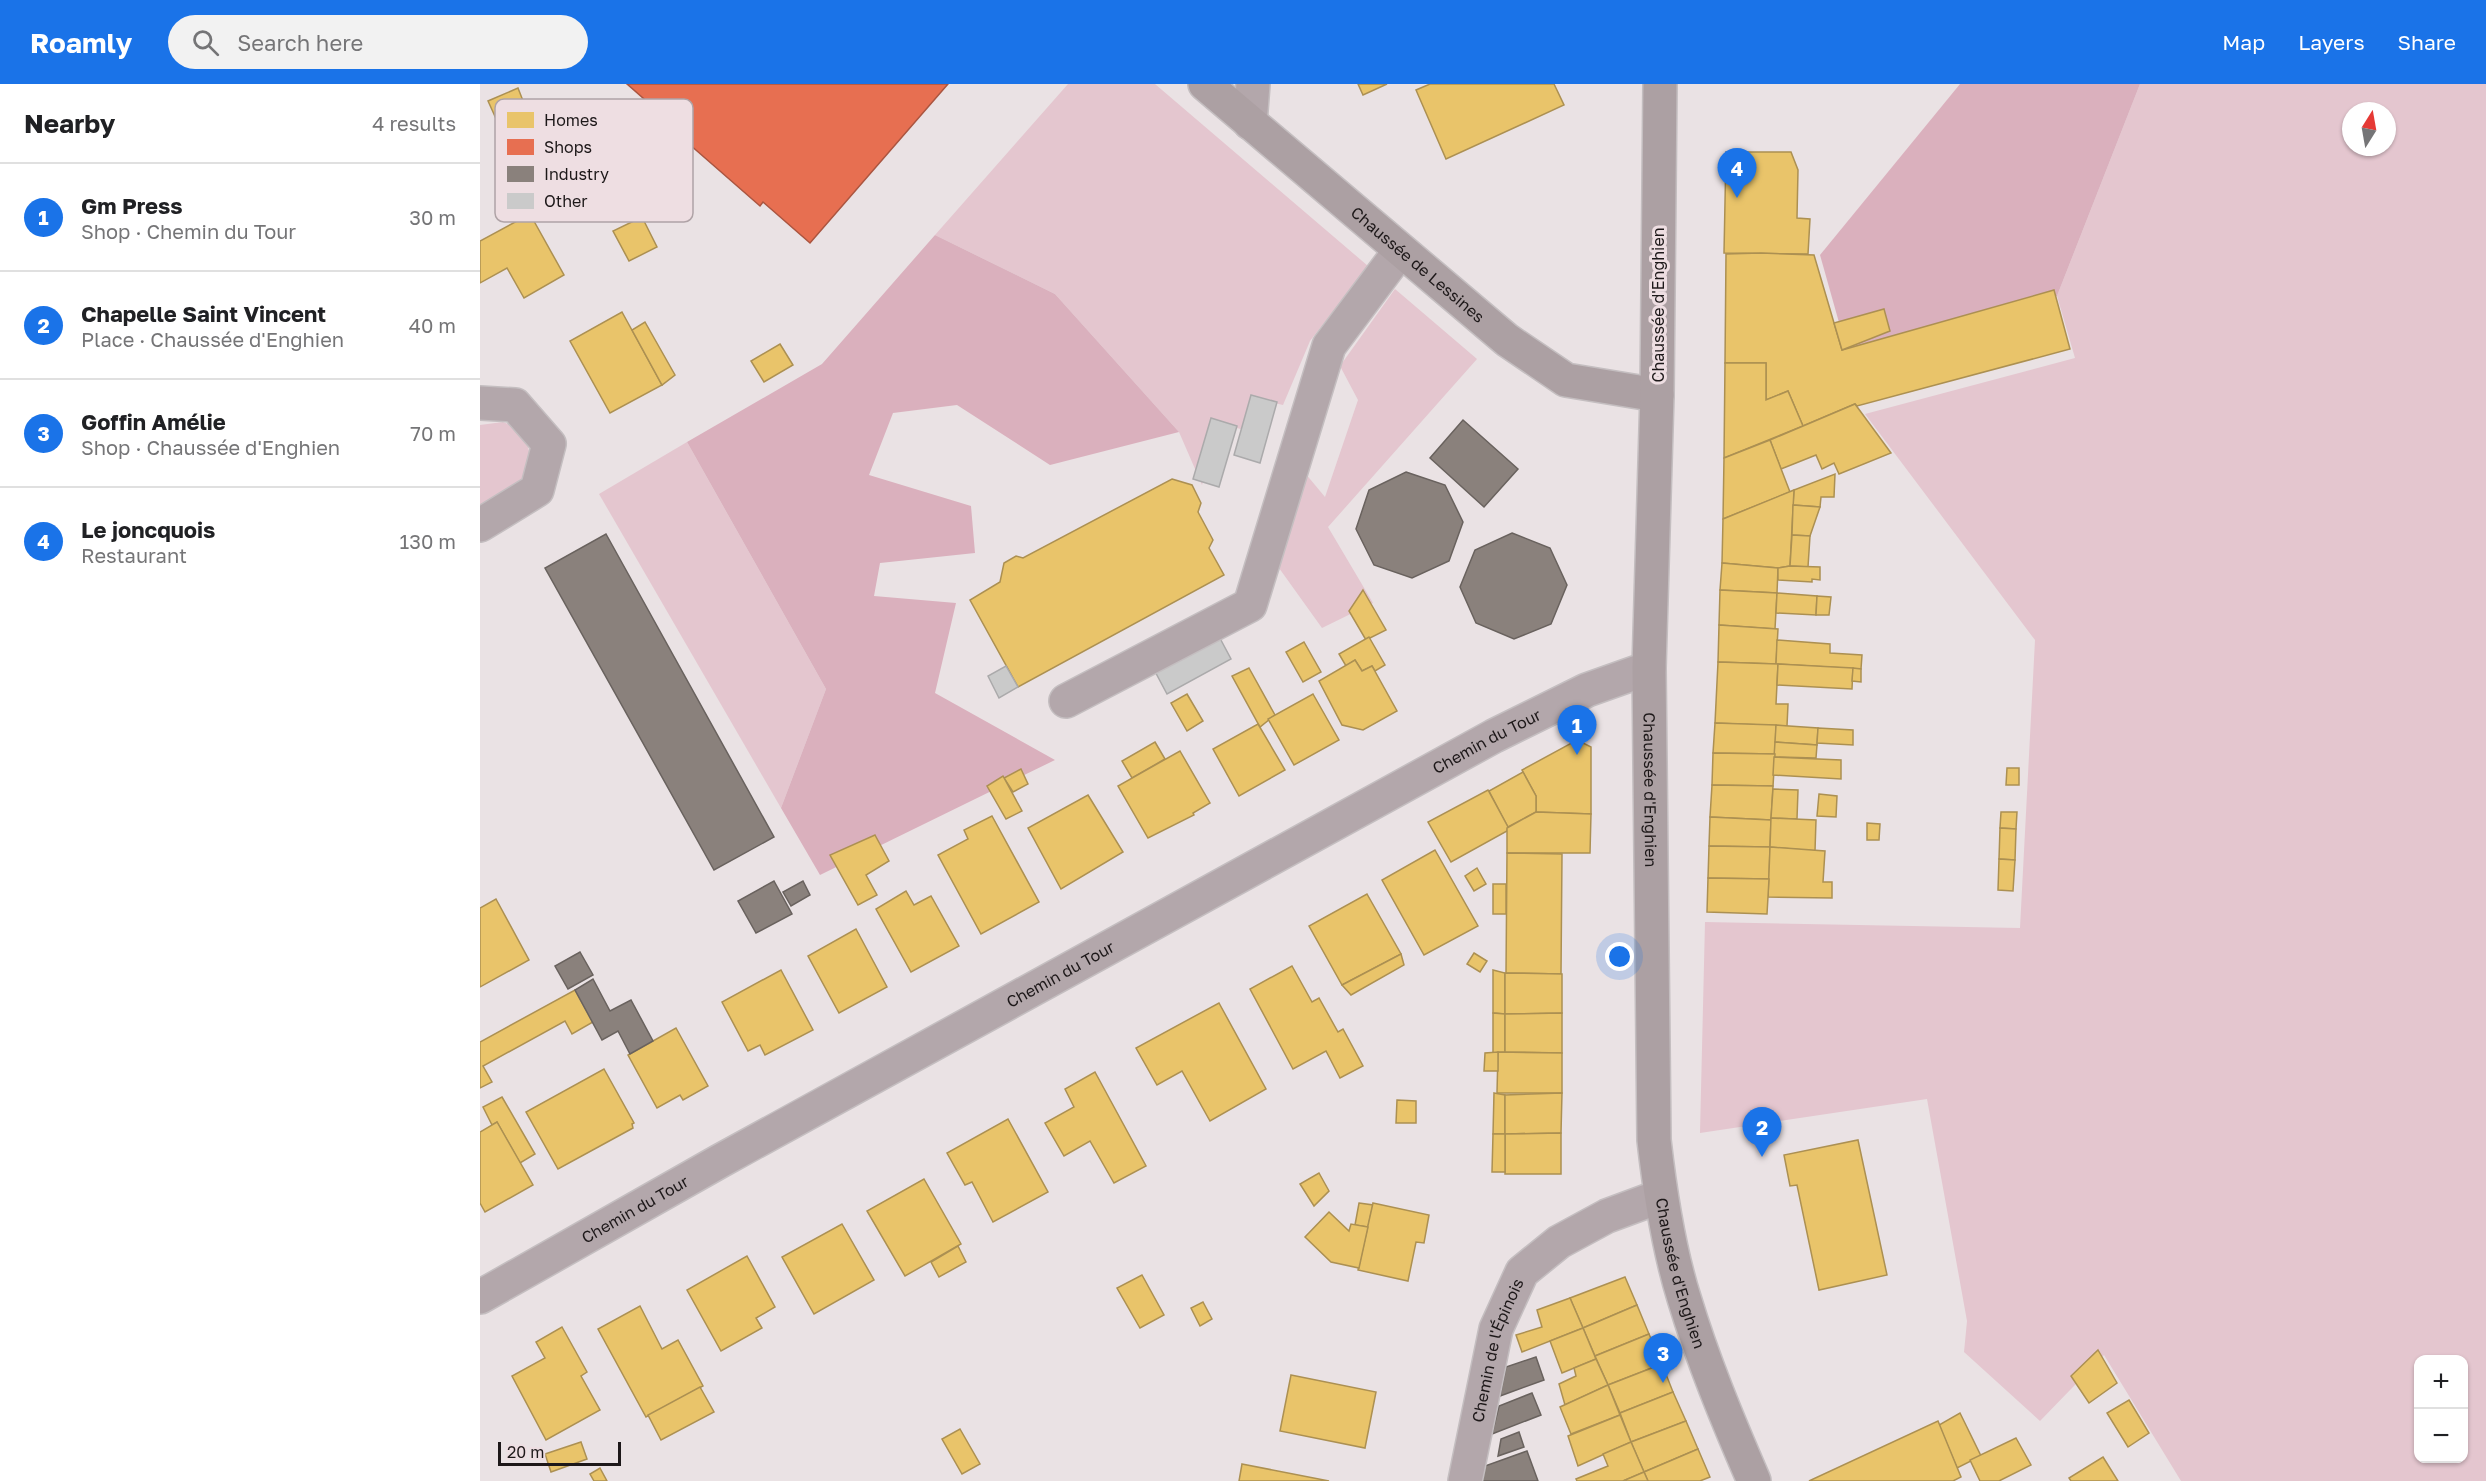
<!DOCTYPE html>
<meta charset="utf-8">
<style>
body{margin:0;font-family:"Golos Text",sans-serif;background:#f2f2f2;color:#202124}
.controls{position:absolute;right:18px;bottom:18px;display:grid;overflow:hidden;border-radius:12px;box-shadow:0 2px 4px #0004}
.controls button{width:54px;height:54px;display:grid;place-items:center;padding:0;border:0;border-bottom:2px solid #e0e0e0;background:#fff;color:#202124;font:30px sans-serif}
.compass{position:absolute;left:1862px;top:18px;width:54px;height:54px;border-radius:50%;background:#fff;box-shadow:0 2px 4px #0004;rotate:11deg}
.scale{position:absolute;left:18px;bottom:15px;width:123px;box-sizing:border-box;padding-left:6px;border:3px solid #1d1819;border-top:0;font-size:16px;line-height:21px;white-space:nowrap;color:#1d1819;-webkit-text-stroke:4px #eedee2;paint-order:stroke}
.you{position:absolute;left:1140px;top:873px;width:21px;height:21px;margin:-15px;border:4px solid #fff;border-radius:50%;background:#1a73e8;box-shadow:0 0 0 9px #1a73e833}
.badge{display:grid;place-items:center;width:39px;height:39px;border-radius:50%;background:#1a73e8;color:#fff;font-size:20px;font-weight:700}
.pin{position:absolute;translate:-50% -50px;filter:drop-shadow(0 2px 3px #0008)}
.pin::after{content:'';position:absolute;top:32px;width:21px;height:18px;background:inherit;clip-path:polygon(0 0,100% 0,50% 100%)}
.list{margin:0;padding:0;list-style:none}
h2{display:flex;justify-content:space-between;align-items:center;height:78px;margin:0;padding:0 24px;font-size:26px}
h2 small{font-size:20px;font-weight:400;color:#757577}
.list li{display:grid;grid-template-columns:39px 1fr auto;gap:18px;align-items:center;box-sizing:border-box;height:108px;padding:0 24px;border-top:2px solid #e0e0e0}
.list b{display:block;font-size:22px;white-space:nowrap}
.list p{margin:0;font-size:20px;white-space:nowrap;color:#757577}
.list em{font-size:20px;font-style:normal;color:#757577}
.icon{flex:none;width:33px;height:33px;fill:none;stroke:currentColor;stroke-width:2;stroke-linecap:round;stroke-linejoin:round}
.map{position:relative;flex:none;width:2006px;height:1397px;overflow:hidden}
header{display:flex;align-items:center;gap:36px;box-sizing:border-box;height:84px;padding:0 30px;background:#1a73e8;color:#fff}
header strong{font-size:28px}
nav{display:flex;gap:33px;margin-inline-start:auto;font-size:21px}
.search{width:420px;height:54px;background:#f2f2f2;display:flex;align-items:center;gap:15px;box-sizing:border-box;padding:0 21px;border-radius:33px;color:#757577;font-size:22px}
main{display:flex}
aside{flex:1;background:#fff}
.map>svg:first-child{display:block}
</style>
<header>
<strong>Roamly</strong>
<div class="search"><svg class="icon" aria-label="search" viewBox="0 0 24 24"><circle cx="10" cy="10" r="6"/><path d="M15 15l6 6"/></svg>Search here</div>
<nav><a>Map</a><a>Layers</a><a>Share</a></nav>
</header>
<main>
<aside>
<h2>Nearby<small>4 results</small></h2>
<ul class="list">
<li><span class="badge">1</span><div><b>Gm Press</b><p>Shop · Chemin du Tour</p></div><em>30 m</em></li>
<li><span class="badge">2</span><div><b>Chapelle Saint Vincent</b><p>Place · Chaussée d'Enghien</p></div><em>40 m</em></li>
<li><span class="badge">3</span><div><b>Goffin Amélie</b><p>Shop · Chaussée d'Enghien</p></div><em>70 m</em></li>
<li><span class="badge">4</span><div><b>Le joncquois</b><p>Restaurant</p></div><em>130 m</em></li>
</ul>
</aside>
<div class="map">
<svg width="2006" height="1397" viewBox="0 0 2006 1397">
<rect width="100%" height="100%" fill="#eae2e4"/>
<!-- green -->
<g fill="#e4c6cf" fill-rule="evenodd">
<polygon points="588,0 675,0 888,182 830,257 803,321 776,315 765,346 740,340 722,401 699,348 575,210 455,151"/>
<path d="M1660,0H2006V1397H1701L1624,1271L1560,1337L1484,1268L1487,1237L1447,1015L1220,1049L1225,838L1540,844L1555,556L1385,330L1595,274L1577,212ZM1871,27H1907V63H1871ZM1938,1276H1984V1374H1938Z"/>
<polygon points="915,205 997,275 848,443 893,519 842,544 799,484 825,389 845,413 878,316 860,282"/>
<path d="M23,338C51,349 59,379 37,401C28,410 11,416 0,422V341Z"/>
<polygon points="207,358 346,605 301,724 119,410"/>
</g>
<!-- forest -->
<g fill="#dab0bd">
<polygon points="1480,0 1660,0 1577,212 1367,267 1340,171"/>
<polygon points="455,151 575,210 699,348 570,381 477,321 413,329 389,391 491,422 495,469 400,479 394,512 476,519 455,609 575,676 340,791 301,724 346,605 207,358 342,280"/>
</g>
<!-- homes -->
<g fill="#e9c46a" stroke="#ac9052" stroke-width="1.5">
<polygon points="878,0 907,0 883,11"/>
<polygon points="950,0 1074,0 1084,21 966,75 936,6"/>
<polygon points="38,4 47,27 18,39 8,17"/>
<polygon points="1246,68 1311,68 1318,86 1317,134 1330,135 1328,170 1244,169"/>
<polygon points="50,130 84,191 44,214 27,184 0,199 0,157"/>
<polygon points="162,133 177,163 149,177 133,147"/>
<polygon points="1281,169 1334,171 1362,266 1574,206 1590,265 1377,322 1375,320 1323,342 1308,307 1286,316 1286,279 1245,279 1246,170"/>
<polygon points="1404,225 1410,247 1362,266 1354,239"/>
<polygon points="142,228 182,301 130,329 90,257"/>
<polygon points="165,238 195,291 182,301 152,246"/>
<polygon points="300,260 313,281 284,298 271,277"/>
<polygon points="1245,279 1286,279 1286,316 1308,307 1323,342 1244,374"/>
<polygon points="1375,320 1411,369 1359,390 1354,379 1342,385 1336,371 1301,385 1290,356"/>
<polygon points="1290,356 1310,408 1243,435 1244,374"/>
<polygon points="1355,390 1354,413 1341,413 1340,423 1313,421 1314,406"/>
<polygon points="692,395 712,401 721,419 718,428 733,456 729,464 744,491 538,603 490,516 520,498 524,479 536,472 543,474"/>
<polygon points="1314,406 1310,482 1298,484 1242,479 1243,435"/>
<polygon points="1313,421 1340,423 1330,452 1312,451"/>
<polygon points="1312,451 1330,452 1328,483 1310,482"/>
<polygon points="1242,479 1298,484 1297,509 1240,506"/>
<polygon points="1310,482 1340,483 1340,496 1332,495 1332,498 1298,496 1298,484"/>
<polygon points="883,506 906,546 886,556 869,527"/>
<polygon points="1240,506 1297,509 1295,545 1239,541"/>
<polygon points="1297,509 1337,512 1336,531 1296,529"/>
<polygon points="1337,512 1351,513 1349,531 1336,531"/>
<polygon points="1239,541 1298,545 1296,580 1238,578"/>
<polygon points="889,553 905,581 895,587 892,582 882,587 875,576 866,582 859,570"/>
<polygon points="1297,556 1350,560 1350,569 1382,571 1381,585 1296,580"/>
<polygon points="824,558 841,588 823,598 806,568"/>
<polygon points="875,576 882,587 892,582 917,627 883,646 862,641 839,597"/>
<polygon points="1238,578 1298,580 1296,620 1308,620 1307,642 1235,639"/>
<polygon points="1298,580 1373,584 1372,605 1297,601"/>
<polygon points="769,584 795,631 780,643 752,592"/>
<polygon points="1373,584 1381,585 1381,598 1372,597"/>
<polygon points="707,610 723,637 707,647 691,619"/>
<polygon points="833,610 859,656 814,681 788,635"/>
<polygon points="1235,639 1296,641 1295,670 1233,669"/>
<polygon points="778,640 805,686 759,712 733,665"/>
<polygon points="1296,641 1338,644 1337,661 1295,658"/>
<polygon points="1338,644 1373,646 1373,661 1337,659"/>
<polygon points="1097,656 1111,663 1111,730 1056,728 1056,712 1042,686"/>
<polygon points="675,658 685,675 652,694 642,677"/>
<polygon points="1295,658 1337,661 1336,674 1294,673"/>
<polygon points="700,667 730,719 713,729 714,731 668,754 638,702"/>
<polygon points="1233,669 1295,670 1293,702 1232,701"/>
<polygon points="1294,673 1361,676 1361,695 1293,691"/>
<polygon points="1527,684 1539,684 1539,701 1526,701"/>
<polygon points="541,685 548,700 533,708 524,694"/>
<polygon points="1043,688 1056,712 1056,728 1028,743 1009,707"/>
<polygon points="523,692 542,727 526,735 507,702"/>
<polygon points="1232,701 1293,702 1291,736 1230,733"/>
<polygon points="1293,705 1318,706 1317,735 1291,734"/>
<polygon points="1008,706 1028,743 1027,747 971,778 948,738"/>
<polygon points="1339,710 1357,712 1356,733 1337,732"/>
<polygon points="608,711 643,768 581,805 548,744"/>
<polygon points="1056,728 1111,730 1110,769 1027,769 1027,744"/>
<polygon points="1521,728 1537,728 1536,745 1520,744"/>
<polygon points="512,732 559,818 501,850 458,771 488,755 484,746"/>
<polygon points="1230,733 1291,736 1290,763 1229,762"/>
<polygon points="1291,734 1336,736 1335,767 1290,763"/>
<polygon points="1387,739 1400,740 1399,756 1387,756"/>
<polygon points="1520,744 1536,745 1535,776 1519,775"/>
<polygon points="395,751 409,777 386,791 397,811 378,821 350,771"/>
<polygon points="1229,762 1290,763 1289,795 1228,794"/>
<polygon points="1290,763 1345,767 1343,798 1352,798 1352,814 1288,813"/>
<polygon points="955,766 998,842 944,871 902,796"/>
<polygon points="1027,769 1082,770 1081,890 1026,889"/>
<polygon points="1519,775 1535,776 1533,807 1518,806"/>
<polygon points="997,784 1006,800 994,807 985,792"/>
<polygon points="1228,794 1289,795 1287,830 1227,828"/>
<rect x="1013" y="800" width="13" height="30"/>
<polygon points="426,807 434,821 451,812 479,862 431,888 396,825"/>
<polygon points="887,810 921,870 862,901 829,842"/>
<polygon points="16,815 49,876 0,903 0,824"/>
<polygon points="376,845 407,903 359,929 328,872"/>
<polygon points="994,869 1007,877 1000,888 987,880"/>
<polygon points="921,870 924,881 871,911 862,901"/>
<polygon points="812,882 832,918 839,914 858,948 863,945 883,982 860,994 846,967 813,985 770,905"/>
<polygon points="301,886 333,946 285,971 280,961 268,967 242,918"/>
<polygon points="1013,886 1025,889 1025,930 1013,929"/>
<polygon points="1025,889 1082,890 1082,929 1025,930"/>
<polygon points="95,906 113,938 92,950 85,937 3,982 12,998 0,1004 0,958"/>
<polygon points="739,919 786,1005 730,1037 702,987 677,1001 656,964"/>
<polygon points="1013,929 1025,930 1025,968 1013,969"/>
<polygon points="1082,929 1082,969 1025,968 1025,930"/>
<polygon points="196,944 228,1002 203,1016 200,1011 177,1024 148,971"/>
<polygon points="1018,968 1082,969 1082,1009 1017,1009"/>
<polygon points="1018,968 1018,987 1004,987 1005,969"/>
<polygon points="124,985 154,1039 152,1040 153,1044 78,1085 46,1028"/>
<polygon points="615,988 666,1082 634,1099 610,1057 584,1072 565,1039 594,1023 585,1005"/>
<polygon points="1014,1009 1025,1011 1025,1050 1013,1050"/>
<polygon points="1082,1009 1081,1049 1025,1050 1025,1011"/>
<polygon points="22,1013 55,1070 40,1079 17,1038 12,1041 3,1023"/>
<polygon points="917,1016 936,1017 936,1039 916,1039"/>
<polygon points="528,1035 568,1108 513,1138 492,1098 485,1101 467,1069"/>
<polygon points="17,1038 53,1101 5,1128 0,1119 0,1048"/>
<polygon points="1081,1049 1081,1090 1025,1090 1025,1050"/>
<polygon points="1013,1050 1025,1050 1025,1088 1012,1088"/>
<polygon points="1378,1056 1407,1191 1339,1206 1317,1101 1310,1102 1304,1071"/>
<polygon points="839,1089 849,1107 834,1122 820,1100"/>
<polygon points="444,1095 481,1160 425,1192 387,1127"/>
<polygon points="879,1119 893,1121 888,1143 875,1141"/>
<polygon points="893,1119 949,1131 944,1159 936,1158 928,1197 878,1186"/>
<polygon points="849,1128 869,1147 871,1140 888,1143 879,1184 851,1178 825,1153"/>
<polygon points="362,1140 394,1196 334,1230 302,1173"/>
<polygon points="478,1162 486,1178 459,1193 451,1178"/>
<polygon points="267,1172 295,1223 276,1234 282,1244 241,1267 207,1206"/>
<polygon points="662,1191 684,1231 660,1244 637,1204"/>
<polygon points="1145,1193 1157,1221 1103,1244 1090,1214"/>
<polygon points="1090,1214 1103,1244 1042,1268 1036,1251 1062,1243 1057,1226"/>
<polygon points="723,1218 732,1235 720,1242 711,1224"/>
<polygon points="1157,1221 1169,1250 1115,1272 1103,1244"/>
<polygon points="160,1222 182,1265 198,1256 223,1302 166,1333 118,1245"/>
<polygon points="82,1243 107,1288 101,1292 120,1326 66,1356 32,1292 65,1274 56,1258"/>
<polygon points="1103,1244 1116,1275 1082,1289 1070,1257"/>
<polygon points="1169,1250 1182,1280 1128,1301 1115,1272"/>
<polygon points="1618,1266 1637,1299 1609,1319 1591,1292"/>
<polygon points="1116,1275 1128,1301 1085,1321 1079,1300 1096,1292 1094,1284"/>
<polygon points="1182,1280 1193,1308 1140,1329 1128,1301"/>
<polygon points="811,1291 896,1308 885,1364 800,1347"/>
<polygon points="1128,1301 1140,1331 1091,1350 1080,1323"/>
<polygon points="220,1303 234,1328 181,1356 168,1331"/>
<polygon points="1193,1308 1206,1337 1151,1358 1140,1329"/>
<polygon points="1649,1316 1669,1349 1648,1363 1627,1329"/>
<polygon points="1480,1329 1501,1372 1477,1384 1459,1341"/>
<polygon points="1140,1331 1151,1358 1098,1382 1088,1352"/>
<polygon points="1206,1337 1218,1365 1164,1388 1151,1358"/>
<polygon points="1458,1337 1481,1393 1473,1397 1329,1397"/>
<polygon points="480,1345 500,1380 482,1390 462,1355"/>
<polygon points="1536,1354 1551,1381 1519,1397 1500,1397 1490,1376"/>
<polygon points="101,1358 107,1375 71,1388 65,1370"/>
<polygon points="1151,1358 1164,1388 1143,1397 1097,1397 1096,1395 1128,1382 1123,1370"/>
<polygon points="1218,1365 1230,1393 1220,1397 1168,1397 1164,1388"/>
<polygon points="1623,1373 1638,1397 1591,1397 1589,1394"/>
<polygon points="762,1380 849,1397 759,1397"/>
<polygon points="120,1384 127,1397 114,1397 110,1390"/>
<polygon points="1164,1388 1168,1397 1143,1397"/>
</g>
<!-- shops -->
<polygon fill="#e76f51" stroke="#aa5540" stroke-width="1.5" points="147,0 468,0 330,159 283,118 280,122 185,39 188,36"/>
<!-- industry -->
<g fill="#8a817c" stroke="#69625e" stroke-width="1.5">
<polygon points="983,336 1038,385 1004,423 950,374"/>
<polygon points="926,388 965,401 983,438 969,477 932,494 894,481 876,445 889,406"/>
<polygon points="1032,449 1070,464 1087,501 1071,540 1034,555 996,539 980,503 995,466"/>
<polygon points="126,450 294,753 234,786 65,484"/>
<polygon points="294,797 312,830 276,849 258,817"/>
<polygon points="323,797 330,811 311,822 303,808"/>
<polygon points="100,868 113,891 88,905 75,882"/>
<polygon points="113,895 130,927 151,916 173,957 150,970 138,947 122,956 95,906"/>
<polygon points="1056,1273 1064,1296 1020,1312 1026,1283"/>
<polygon points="1052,1309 1061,1331 1012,1350 1019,1322"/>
<polygon points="1039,1348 1044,1363 1018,1372 1021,1355"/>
<polygon points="1047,1367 1058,1397 1002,1397 1005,1382"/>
</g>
<!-- building -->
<g fill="#cacaca" stroke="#abaaab" stroke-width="1.5">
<polygon points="771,311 797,318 780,379 754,371"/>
<polygon points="731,334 757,342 739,403 713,395"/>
<polygon points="734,543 751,575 687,610 670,578"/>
<polygon points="526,582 538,603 519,614 508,592"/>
</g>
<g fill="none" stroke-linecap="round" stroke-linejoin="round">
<defs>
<g id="minor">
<polyline points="770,39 773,0"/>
<polyline points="0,319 35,321 69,360 57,406 0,441"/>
<polyline points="586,617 770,521 849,262 920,167"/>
<path id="s1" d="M0,1213L240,1077L1014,652L1107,606L1169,584"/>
<path id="s2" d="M985,1397L1016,1245L1042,1188L1079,1158L1127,1132L1181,1112"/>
</g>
<g id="major">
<path id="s3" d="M725,0L1027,256L1086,296L1177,311"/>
<path id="s4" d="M1180,0L1177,311L1169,584L1174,1056C1180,1109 1188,1163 1204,1214C1223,1277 1248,1337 1274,1397"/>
</g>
</defs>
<!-- minor casing -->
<use href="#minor" stroke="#c4bec0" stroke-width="36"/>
<!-- major casing -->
<use href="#major" stroke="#c4bec0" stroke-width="36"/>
<!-- minor -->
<use href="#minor" stroke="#b3a7ab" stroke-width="33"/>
<!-- major -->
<use href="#major" stroke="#aca0a3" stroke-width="33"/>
</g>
<g text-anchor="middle" stroke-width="6" stroke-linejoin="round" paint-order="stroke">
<!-- street labels -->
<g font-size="16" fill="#1d1819" stroke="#eedee2">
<text dy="6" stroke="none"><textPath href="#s3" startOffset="279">Chaussée de Lessines</textPath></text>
<text transform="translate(1178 221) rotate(-90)" y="6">Chaussée d'Enghien</text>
<text dy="6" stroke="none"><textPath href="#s1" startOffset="1150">Chemin du Tour</textPath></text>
<text dy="6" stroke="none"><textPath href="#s4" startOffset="706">Chaussée d'Enghien</textPath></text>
<text dy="6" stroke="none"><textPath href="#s1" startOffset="664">Chemin du Tour</textPath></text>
<text dy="6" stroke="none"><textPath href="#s1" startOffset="178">Chemin du Tour</textPath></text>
<text dy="6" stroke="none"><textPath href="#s4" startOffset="1192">Chaussée d'Enghien</textPath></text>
<text dy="6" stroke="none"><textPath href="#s2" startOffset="135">Chemin de l'Épinois</textPath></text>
</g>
</g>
<!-- legend -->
<rect x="15" y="15" width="198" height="123" rx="9" fill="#eedee2" stroke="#afa3a6" stroke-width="1.5"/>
<rect x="27" y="28" width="27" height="16" fill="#e9c46a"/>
<rect x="27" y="55" width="27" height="16" fill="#e76f51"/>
<rect x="27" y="82" width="27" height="16" fill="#8a817c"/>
<rect x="27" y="109" width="27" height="16" fill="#cacaca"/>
<g font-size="16" fill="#1d1819">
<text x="64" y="42">Homes</text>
<text x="64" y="69">Shops</text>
<text x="64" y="96">Industry</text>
<text x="64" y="123">Other</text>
</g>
</svg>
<div class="controls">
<button>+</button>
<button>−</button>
</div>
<svg class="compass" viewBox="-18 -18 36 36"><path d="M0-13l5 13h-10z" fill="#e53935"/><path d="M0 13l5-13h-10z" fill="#757577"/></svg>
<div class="scale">20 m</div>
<div class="you"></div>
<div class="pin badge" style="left:1097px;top:671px">1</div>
<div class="pin badge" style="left:1282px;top:1073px">2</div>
<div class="pin badge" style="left:1183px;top:1299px">3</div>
<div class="pin badge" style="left:1257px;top:114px">4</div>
</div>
</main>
